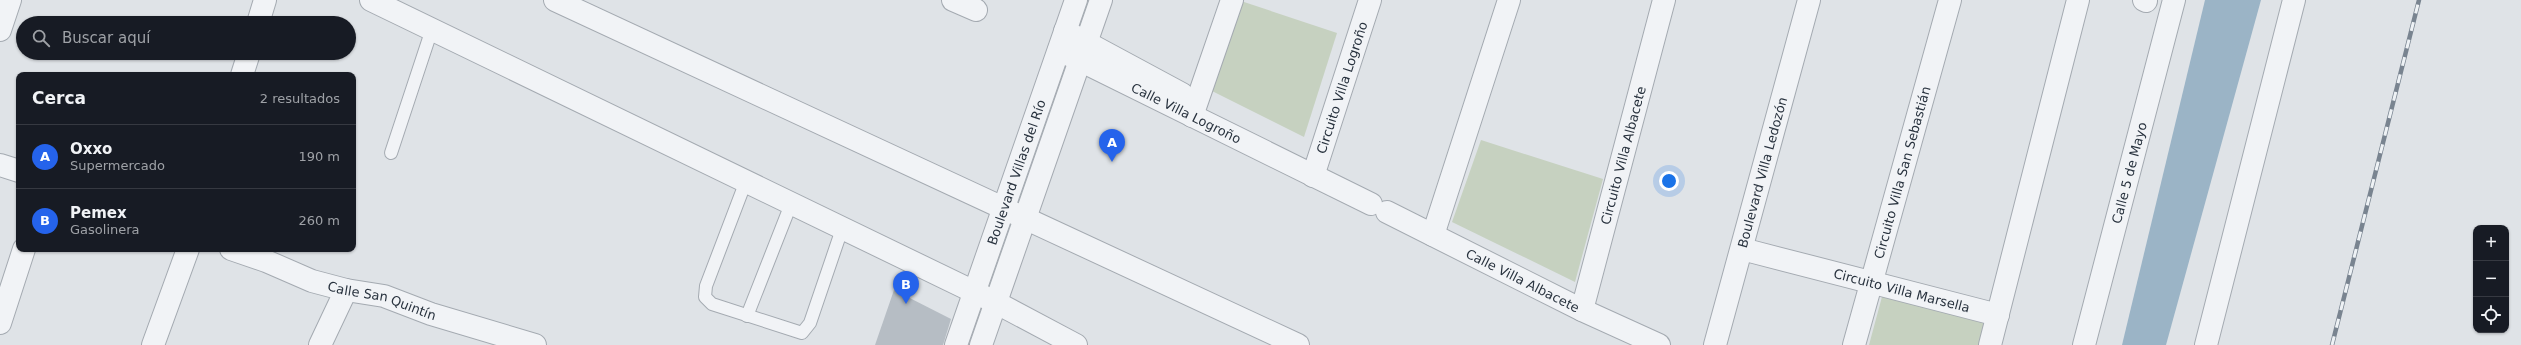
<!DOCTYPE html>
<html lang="es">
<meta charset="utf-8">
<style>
body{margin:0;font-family:"DejaVu Sans",sans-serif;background:#242831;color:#f1f3f6}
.controls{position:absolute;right:12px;bottom:12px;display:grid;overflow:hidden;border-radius:8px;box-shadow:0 1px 3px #0004}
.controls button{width:36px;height:36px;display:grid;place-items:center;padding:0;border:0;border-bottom:1px solid #363941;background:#171b24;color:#f1f3f6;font:20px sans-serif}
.you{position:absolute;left:1669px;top:181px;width:14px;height:14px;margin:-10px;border:3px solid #fff;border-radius:50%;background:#1a73e8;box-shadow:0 0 0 6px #1a73e833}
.badge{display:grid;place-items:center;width:26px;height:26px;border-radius:50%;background:#2563eb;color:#fff;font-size:13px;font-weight:700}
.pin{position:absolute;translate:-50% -33px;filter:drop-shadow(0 1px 2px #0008)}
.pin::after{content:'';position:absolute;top:21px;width:14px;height:12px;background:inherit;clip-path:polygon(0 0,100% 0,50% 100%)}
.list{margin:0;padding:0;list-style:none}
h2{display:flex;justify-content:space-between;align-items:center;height:52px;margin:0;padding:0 16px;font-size:17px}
h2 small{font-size:13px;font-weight:400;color:#9ea1a6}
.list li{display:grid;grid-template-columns:26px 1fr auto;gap:12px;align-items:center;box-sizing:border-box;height:64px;padding:0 16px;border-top:1px solid #363941}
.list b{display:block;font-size:15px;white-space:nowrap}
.list p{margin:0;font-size:13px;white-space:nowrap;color:#9ea1a6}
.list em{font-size:13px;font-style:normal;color:#9ea1a6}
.icon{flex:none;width:22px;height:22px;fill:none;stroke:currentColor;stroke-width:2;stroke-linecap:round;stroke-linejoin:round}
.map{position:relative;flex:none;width:2521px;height:345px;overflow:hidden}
.search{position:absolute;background:#171b24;box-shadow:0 1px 3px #0004;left:16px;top:16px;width:340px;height:44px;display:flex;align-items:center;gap:10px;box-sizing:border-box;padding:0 14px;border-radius:22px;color:#9ea1a6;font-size:15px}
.panel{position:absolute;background:#171b24;box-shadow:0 1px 3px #0004;left:16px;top:72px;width:340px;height:180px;border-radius:8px}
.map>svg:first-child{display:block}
</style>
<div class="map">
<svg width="2521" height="345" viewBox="0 0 2521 345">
<rect width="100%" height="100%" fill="#dfe3e7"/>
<!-- green -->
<g fill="#c6d1c0">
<polygon points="1241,1 1337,33 1304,137 1210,90"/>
<polygon points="1481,140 1603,179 1575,282 1452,222"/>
<polygon points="1883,293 1987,319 1980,345 1869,345"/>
</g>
<!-- water -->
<polygon fill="#9bb4c6" points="2205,0 2261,0 2166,345 2122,345"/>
<!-- building -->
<polygon fill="#b6bdc4" points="894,290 951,319 943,345 875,345"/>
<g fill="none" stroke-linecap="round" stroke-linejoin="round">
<defs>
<g id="service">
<polyline points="391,153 432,29"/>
<polyline points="746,181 706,286 705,297 712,304 802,333 810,323 842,229"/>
<polyline points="747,316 791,204"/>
</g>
<g id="minor">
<polyline points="953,0 976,10"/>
<polyline points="2144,0 2146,1"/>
<polyline points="258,23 265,0"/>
<polyline points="0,30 10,0"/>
<polyline points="1065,31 1182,94"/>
<path id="s1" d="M1059,50L1371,204"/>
<polyline points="242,75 249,53"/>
<polyline points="1192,116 1232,0"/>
<polyline points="0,165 19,171"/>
<path id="s2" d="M1313,176L1370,0"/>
<path id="s3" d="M1387,212L1582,310L1659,345"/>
<polyline points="1433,235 1509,0"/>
<path id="s4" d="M231,249L266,261L312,281L346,290L384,296L431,314L535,345"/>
<path id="s5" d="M1742,249L1998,315"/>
<path id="s6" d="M1582,310L1664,0"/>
<polyline points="0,323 24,249"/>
<polyline points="153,345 188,249"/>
<polyline points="320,345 346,290"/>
<path id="s7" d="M1715,345L1809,0"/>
<path id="s8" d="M1854,345L1950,0"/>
<polyline points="1990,345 2078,0"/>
<path id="s9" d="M2084,345L2174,0"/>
<polyline points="2206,345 2294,0"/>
</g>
<g id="tertiary">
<polyline points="371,0 995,302 1076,345"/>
<polyline points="555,0 1298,345"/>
<path id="s10" d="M956,345L1076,0"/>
<polyline points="981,345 1101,0"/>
</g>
</defs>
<!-- service casing -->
<use href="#service" stroke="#a4aab1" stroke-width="14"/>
<!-- minor casing -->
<use href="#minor" stroke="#a4aab1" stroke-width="24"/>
<!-- tertiary casing -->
<use href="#tertiary" stroke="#a4aab1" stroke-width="24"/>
<!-- service -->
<use href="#service" stroke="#f1f3f6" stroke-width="12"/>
<!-- minor -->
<use href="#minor" stroke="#f1f3f6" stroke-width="22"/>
<!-- tertiary -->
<use href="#tertiary" stroke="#f1f3f6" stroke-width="22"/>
<defs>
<polyline id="rail" points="2332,345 2419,0"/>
</defs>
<!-- rail casing -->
<use href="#rail" stroke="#798490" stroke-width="4.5"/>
<!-- rail -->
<use href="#rail" stroke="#eef2f5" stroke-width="3" stroke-dasharray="9" stroke-linecap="butt"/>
</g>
<g text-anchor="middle" stroke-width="3" stroke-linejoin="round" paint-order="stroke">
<!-- street labels -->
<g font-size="13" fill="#28323e" stroke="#eef2f5">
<text dy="5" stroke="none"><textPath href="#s2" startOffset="93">Circuito Villa Logroño</textPath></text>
<text dy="5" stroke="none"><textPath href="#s1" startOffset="142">Calle Villa Logroño</textPath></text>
<text dy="5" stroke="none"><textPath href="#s6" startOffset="160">Circuito Villa Albacete</textPath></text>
<text dy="5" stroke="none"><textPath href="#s10" startOffset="183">Boulevard Villas del Río</textPath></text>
<text dy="5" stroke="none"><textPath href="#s7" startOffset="179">Boulevard Villa Ledozón</textPath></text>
<text dy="5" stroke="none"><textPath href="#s8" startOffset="179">Circuito Villa San Sebastián</textPath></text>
<text dy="5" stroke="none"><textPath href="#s9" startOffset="178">Calle 5 de Mayo</textPath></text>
<text dy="5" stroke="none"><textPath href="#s3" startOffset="152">Calle Villa Albacete</textPath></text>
<text dy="5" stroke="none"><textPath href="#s5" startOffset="165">Circuito Villa Marsella</textPath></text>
<text dy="5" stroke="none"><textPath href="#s4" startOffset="160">Calle San Quintín</textPath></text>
</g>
</g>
</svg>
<div class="controls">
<button>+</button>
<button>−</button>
<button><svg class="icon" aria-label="locate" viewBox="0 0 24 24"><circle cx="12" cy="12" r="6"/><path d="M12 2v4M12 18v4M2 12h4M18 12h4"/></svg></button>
</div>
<div class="you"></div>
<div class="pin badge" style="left:1112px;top:162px">A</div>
<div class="pin badge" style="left:906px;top:304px">B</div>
<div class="search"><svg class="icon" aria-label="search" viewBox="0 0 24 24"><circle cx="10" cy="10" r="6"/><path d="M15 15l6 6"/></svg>Buscar aquí</div>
<section class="panel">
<h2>Cerca<small>2 resultados</small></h2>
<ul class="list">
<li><span class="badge">A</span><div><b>Oxxo</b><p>Supermercado</p></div><em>190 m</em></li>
<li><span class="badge">B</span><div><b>Pemex</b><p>Gasolinera</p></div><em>260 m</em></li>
</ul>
</section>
</div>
